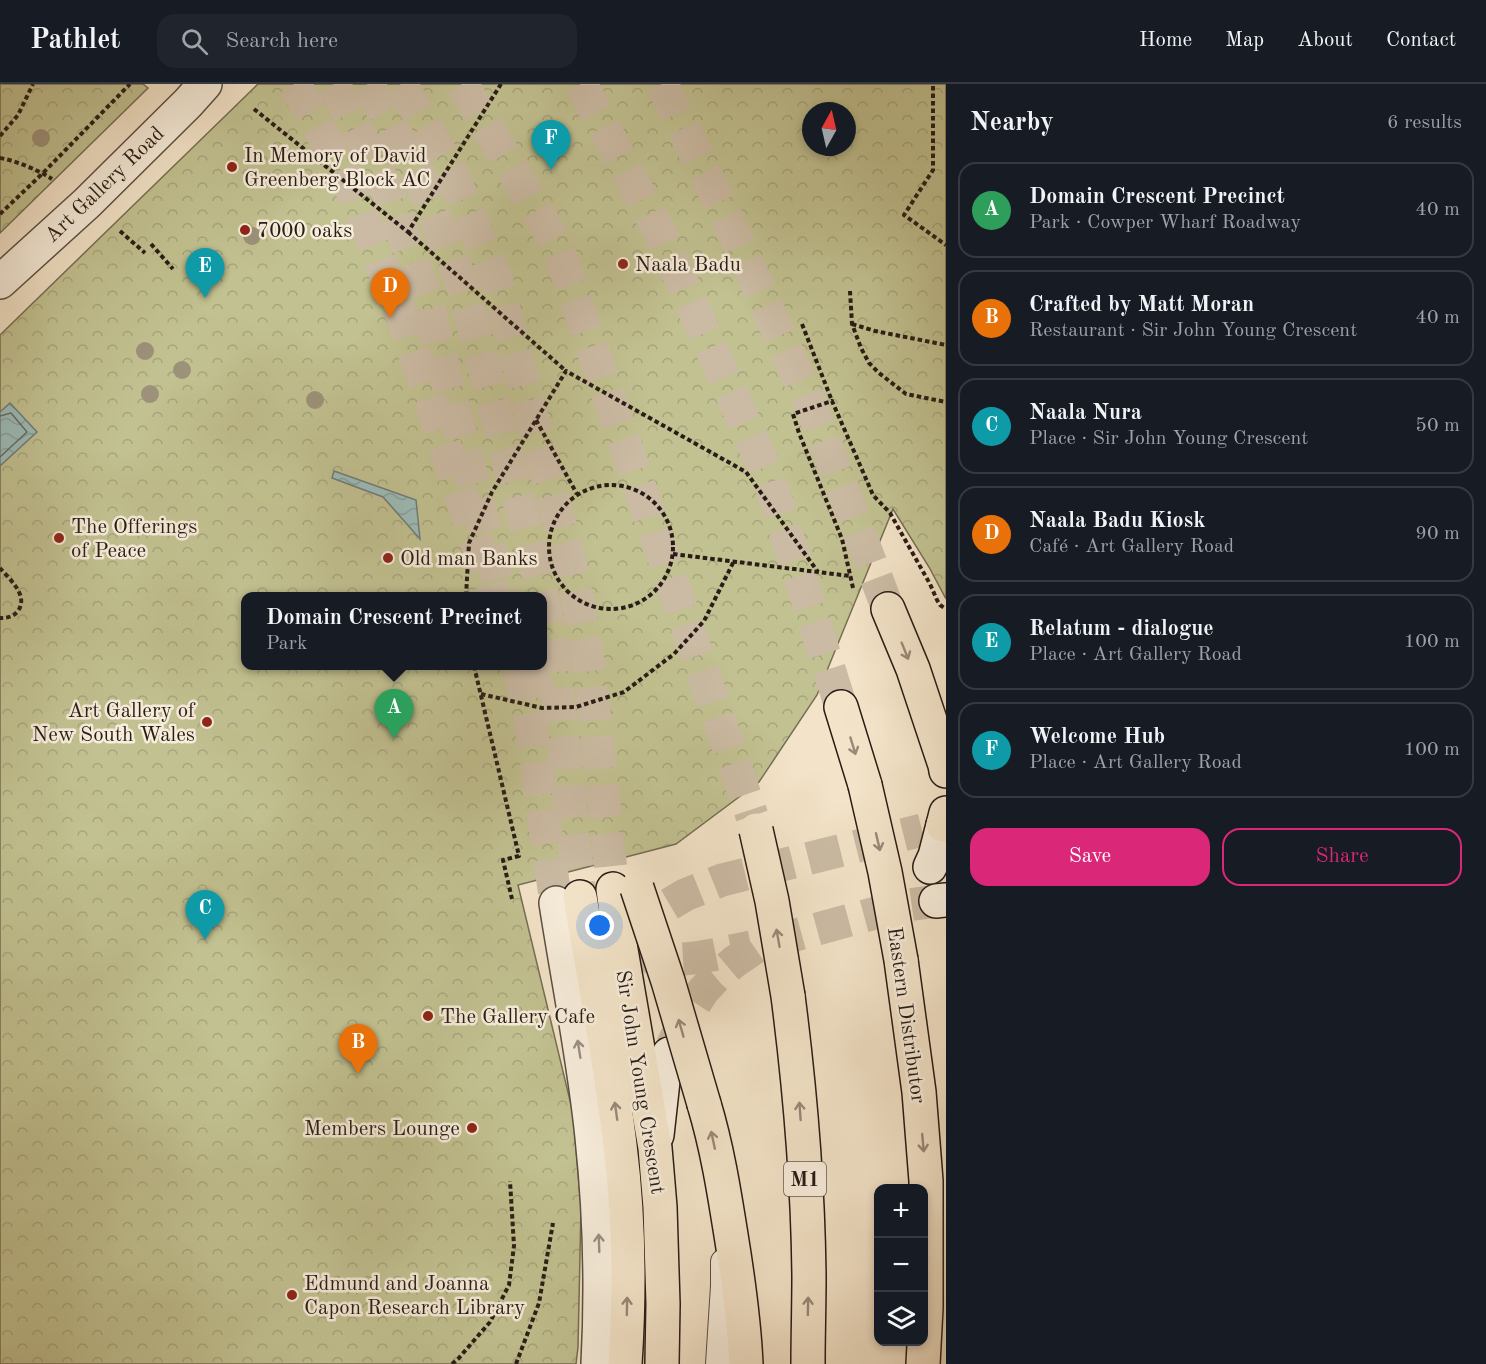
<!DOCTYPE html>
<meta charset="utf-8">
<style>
body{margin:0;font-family:"Old Standard TT",serif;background:#20242c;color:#f1f3f6}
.controls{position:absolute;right:18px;bottom:18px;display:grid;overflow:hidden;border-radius:12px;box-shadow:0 3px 9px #0003}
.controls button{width:54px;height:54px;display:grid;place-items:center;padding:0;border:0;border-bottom:2px solid #363941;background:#171b24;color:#f1f3f6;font:30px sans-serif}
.compass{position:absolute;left:802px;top:18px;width:54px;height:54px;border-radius:50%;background:#171b24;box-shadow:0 3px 9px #0003;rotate:8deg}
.you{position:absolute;left:600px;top:842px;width:21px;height:21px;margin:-15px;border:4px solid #fff;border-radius:50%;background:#1a73e8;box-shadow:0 0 0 9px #1a73e833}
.badge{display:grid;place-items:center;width:39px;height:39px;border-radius:50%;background:#db2777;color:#fff;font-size:20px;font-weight:700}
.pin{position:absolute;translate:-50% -50px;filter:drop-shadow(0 2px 3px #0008)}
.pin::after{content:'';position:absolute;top:32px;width:21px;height:18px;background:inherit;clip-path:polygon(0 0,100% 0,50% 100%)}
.popup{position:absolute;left:241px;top:508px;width:306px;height:78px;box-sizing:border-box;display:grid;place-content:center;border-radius:12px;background:#171b24;filter:drop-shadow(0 2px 4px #0005);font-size:20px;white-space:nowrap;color:#9ea1a6}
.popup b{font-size:22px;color:#f1f3f6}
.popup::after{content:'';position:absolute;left:50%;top:100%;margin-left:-12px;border:12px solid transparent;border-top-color:#171b24}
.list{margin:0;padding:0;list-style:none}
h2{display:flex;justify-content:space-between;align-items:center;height:78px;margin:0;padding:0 24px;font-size:26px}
h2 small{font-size:20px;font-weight:400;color:#9ea1a6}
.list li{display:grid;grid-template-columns:39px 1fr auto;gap:18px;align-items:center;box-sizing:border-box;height:96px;margin:0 12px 12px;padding:0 12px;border:2px solid #363941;border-radius:18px}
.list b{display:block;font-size:22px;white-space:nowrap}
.list p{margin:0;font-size:20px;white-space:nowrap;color:#9ea1a6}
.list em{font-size:20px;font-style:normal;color:#9ea1a6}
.actions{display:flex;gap:12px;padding:18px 24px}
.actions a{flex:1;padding:14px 0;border:2px solid #db2777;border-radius:18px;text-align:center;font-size:21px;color:#db2777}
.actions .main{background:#db2777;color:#fff}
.icon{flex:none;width:33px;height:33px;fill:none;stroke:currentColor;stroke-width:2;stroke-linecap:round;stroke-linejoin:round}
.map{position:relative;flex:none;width:946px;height:1280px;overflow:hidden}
header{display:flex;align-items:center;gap:36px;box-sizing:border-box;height:84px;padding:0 30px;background:#171b24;border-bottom:2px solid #363941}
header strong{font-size:28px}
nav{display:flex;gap:33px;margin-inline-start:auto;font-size:21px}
.search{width:420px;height:54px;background:#20242c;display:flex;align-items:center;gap:15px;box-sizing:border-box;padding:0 21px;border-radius:18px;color:#9ea1a6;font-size:22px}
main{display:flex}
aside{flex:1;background:#171b24}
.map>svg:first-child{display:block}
</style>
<header>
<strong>Pathlet</strong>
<div class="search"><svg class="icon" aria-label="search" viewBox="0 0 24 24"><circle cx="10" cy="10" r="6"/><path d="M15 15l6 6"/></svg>Search here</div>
<nav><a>Home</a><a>Map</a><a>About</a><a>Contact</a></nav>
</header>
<main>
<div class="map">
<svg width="946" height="1280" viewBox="0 0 946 1280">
<defs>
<pattern id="park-crowns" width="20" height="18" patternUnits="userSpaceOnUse" patternTransform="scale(1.5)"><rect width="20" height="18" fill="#c2c191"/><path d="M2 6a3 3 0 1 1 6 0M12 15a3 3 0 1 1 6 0" fill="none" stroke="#a7a57c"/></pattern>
<pattern id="water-waves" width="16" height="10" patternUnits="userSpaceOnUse" patternTransform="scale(1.5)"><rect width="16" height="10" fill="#9dbdbb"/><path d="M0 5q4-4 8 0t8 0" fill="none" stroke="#87a2a0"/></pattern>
</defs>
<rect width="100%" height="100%" fill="#f3e3c8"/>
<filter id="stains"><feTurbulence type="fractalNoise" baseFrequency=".00333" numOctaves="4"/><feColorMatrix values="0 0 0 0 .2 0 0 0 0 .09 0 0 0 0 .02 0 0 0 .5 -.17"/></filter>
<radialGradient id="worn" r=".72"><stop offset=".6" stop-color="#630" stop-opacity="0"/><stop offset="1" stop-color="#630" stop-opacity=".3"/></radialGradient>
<!-- park -->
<g fill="url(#park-crowns)" stroke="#766e54" stroke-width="1.5" fill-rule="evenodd">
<polygon points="0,0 143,0 148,4 0,149"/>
<path d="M258,0H946V515L929,483L893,425L817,611L759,698L676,760L518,801L573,1029L581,1124L578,1263L576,1280H0V251ZM811,27H847V63H811ZM246,512H542V582H246Z"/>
</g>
<!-- water -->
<g fill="url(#water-waves)" stroke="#6f7d79" stroke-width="1.5">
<polygon points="10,319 37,348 0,382 0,328"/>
<polygon points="334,387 416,416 420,455 383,413 332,394"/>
</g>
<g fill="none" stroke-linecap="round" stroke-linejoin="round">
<!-- shore -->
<polyline stroke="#636c68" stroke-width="1.5" points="0,332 11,329 27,348 0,373"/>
<!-- tertiary-tunnel -->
<g stroke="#cbbba4" stroke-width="33" stroke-dasharray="33 16" stroke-linecap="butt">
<polyline points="334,0 387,106 426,214 502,512"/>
<polyline points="518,582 528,622 556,819"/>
</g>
<!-- secondary-tunnel -->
<g stroke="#cbbba4" stroke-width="33" stroke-dasharray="33 16" stroke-linecap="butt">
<polyline points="630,849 653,830 685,811 722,796 922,746"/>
<path d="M635,868C672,884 714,870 751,863"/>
<polyline points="672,962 685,935 703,907 715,894 734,878 759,861 901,822 936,817"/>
</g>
<!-- motorway-tunnel -->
<g stroke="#cbbba4" stroke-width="33" stroke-dasharray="33 16" stroke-linecap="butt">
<polyline points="294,0 305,17 355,112 404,237 494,512"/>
<polyline points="368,0 419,92 463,203 539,494 553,567 580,813"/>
<polyline points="401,0 451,87 496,195 574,495 590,590 613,805"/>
<polyline points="462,0 557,161 752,732"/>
<polyline points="581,0 660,149 769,394 841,623"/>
<polyline points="662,0 727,134 813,326 888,525"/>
<polyline points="526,582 555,632"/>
</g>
<defs>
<polyline id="service" points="719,1280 724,1202 724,1178"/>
<g id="tertiary">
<polyline points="0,198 87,119 188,19 205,0"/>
<path d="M556,819C568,896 584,974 592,1053C600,1128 602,1204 598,1280"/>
</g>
<g id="secondary">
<polyline points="930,783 935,772 943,741"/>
<polyline points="936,817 946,816"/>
<polyline points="657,1051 664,988 669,970"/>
</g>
<polyline id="primary" points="620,860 655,1064 660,1123 663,1220 662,1280"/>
<g id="motorway">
<polyline points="888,525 913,585 945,681 946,687"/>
<polyline points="841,623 865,701"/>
<polyline points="943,741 946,729"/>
<polyline points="613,805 620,860"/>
<path d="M580,813C594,896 610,978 620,1061C629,1133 630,1207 625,1280"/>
<polyline points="901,876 919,1008 926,1097 926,1224 923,1280"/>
<path d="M788,912C800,1005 808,1099 809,1193C809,1222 808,1251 808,1280"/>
<path d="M704,1020C717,1063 724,1107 731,1151C738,1194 744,1237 746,1280"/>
</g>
</defs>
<!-- service casing -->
<use href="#service" stroke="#5c4e42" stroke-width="28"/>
<!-- tertiary casing -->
<use href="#tertiary" stroke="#5c4e42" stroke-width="36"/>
<!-- secondary casing -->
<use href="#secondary" stroke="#291c16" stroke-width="36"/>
<!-- primary casing -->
<use href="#primary" stroke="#291c16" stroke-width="36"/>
<!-- motorway casing -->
<use href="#motorway" stroke="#291c16" stroke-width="36"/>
<!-- path -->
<g stroke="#291c16" stroke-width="4" stroke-dasharray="4.5 3" stroke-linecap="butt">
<polyline points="933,2 933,86 904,131 946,161"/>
<polyline points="254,25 408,148 501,0"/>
<polyline points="0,52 18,31 33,0"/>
<path d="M0,74C17,77 38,86 52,95"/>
<polyline points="0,130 43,89 130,0"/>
<polyline points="120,147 145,169"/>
<polyline points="408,148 566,287"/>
<polyline points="151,160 173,185"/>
<polyline points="850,207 852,240 861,264 869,279 879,289 906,310 946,318"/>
<polyline points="802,240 832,317"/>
<polyline points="852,240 875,247 946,261"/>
<polyline points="536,336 577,410"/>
<circle cx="611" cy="463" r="62"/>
<polyline points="673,470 850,492"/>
<path d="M0,484C9,495 29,511 18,527C13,533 7,534 0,534"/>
<polyline points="853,504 842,455 799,349 793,330 832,317 873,411 890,429 930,500 937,516 940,521 946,525"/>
<polyline points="466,512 469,459 492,408 566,287 746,388 818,488"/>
<polyline points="474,582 519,772 503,776 512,815"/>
<polyline points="481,610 542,624 576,623 624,608 674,570 704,537 734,477"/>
<polyline points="452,1280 458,1275 490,1238 509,1201 514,1162 510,1097"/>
<polyline points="516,1280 539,1219 553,1139"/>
</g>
<!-- service -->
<use href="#service" stroke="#f7eddb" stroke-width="26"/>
<!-- tertiary -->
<use href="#tertiary" stroke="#f7eddb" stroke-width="33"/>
<!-- secondary -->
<use href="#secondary" stroke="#f7eddb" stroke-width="33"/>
<!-- primary -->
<use href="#primary" stroke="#f3e3c8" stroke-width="33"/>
<!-- motorway -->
<use href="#motorway" stroke="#f3e3c8" stroke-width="33"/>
<defs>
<g id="motorway-bridge">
<polyline points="865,701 885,788 901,876"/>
<polyline points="756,746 772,817 788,912"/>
<polyline points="637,804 668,897 704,1020"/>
</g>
</defs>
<!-- motorway-bridge casing -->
<use href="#motorway-bridge" stroke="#291c16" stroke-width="36" stroke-linecap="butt"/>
<!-- motorway-bridge -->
<use href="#motorway-bridge" stroke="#f3e3c8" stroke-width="33"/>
</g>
<!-- trees -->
<g fill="#9d917a">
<circle cx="41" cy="54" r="9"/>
<circle cx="252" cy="152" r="9"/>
<circle cx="145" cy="267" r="9"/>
<circle cx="182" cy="286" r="9"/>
<circle cx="150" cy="310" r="9"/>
<circle cx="315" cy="316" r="9"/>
</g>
<!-- one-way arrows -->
<defs><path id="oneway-shaft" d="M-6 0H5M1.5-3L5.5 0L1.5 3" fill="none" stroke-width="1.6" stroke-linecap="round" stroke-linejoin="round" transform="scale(1.5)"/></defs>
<g stroke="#988978">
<use href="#oneway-shaft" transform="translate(905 567) rotate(68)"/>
<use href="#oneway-shaft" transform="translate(853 662) rotate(73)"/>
<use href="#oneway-shaft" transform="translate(878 758) rotate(77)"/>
<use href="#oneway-shaft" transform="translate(778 854) rotate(-100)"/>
<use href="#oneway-shaft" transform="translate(681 944) rotate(-106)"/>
<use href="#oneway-shaft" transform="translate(616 1027) rotate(-98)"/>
<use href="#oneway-shaft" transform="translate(800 1027) rotate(-94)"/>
<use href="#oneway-shaft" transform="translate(713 1056) rotate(-102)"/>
<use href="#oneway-shaft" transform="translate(923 1059) rotate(85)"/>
<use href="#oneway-shaft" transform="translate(627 1222) rotate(-89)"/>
<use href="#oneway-shaft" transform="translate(808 1222) rotate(-89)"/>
</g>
<g stroke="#9a8f82">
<use href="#oneway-shaft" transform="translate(579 965) rotate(-99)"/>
<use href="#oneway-shaft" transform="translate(599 1159) rotate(-92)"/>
</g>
<!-- markers -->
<g fill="#8f2418" stroke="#f7eddb" stroke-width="2">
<circle cx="232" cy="83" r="6"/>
<circle cx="245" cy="146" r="6"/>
<circle cx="623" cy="180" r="6"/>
<circle cx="59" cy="454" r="6"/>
<circle cx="388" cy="474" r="6"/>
<circle cx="207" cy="638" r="6"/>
<circle cx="428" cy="932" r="6"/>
<circle cx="472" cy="1044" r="6"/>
<circle cx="292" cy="1211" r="6"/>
</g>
<g text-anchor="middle" stroke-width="5" stroke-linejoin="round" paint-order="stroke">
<!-- shield labels -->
<rect fill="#f7eddb" stroke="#675b51" stroke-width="1.5" x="784" y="1078" width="42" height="34" rx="4.5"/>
<g font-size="20" font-weight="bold" fill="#291c16">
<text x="805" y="1102">M1</text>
</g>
<!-- poi labels -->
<g font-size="21" fill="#291c16" stroke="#f7eddb" text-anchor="start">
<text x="244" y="78">In Memory of David<tspan x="244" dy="24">Greenberg Block AC</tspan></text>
<text x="257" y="153">7000 oaks</text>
<text x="635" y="187">Naala Badu</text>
<text x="71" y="449">The Offerings<tspan x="71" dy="24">of Peace</tspan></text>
<text x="400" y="481">Old man Banks</text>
<text x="195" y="633" text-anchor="end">Art Gallery of<tspan x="195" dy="24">New South Wales</tspan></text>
<text x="440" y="939">The Gallery Cafe</text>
<text x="460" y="1051" text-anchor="end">Members Lounge</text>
<text x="304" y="1206">Edmund and Joanna<tspan x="304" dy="24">Capon Research Library</tspan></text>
</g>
<!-- street labels -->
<g font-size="21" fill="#291c16" stroke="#f7eddb">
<text transform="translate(104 100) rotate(-44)" y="7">Art Gallery Road</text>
<text transform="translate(907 931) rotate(82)" y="7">Eastern Distributor</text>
<text transform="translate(641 998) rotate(81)" y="7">Sir John Young Crescent</text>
</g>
</g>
<rect width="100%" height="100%" filter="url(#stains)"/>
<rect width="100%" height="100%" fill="url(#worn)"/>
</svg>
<div class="controls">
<button>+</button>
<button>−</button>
<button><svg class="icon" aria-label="layers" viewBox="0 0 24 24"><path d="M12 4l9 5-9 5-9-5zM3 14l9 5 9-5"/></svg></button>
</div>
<svg class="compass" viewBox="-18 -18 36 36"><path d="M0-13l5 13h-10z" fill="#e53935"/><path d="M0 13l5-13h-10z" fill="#9ea1a6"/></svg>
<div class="you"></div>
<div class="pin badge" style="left:394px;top:655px;background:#2e9e5b">A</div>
<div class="popup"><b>Domain Crescent Precinct</b>Park</div>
<div class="pin badge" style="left:358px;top:990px;background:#e8710a">B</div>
<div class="pin badge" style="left:205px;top:856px;background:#0f9aa8">C</div>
<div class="pin badge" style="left:390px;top:234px;background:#e8710a">D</div>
<div class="pin badge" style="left:205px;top:214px;background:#0f9aa8">E</div>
<div class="pin badge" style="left:551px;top:86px;background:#0f9aa8">F</div>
</div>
<aside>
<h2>Nearby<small>6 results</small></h2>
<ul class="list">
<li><span class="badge" style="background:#2e9e5b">A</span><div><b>Domain Crescent Precinct</b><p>Park · Cowper Wharf Roadway</p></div><em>40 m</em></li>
<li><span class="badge" style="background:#e8710a">B</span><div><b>Crafted by Matt Moran</b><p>Restaurant · Sir John Young Crescent</p></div><em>40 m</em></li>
<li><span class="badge" style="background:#0f9aa8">C</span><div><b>Naala Nura</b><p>Place · Sir John Young Crescent</p></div><em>50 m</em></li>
<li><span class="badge" style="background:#e8710a">D</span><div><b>Naala Badu Kiosk</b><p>Café · Art Gallery Road</p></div><em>90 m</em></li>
<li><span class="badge" style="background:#0f9aa8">E</span><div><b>Relatum - dialogue</b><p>Place · Art Gallery Road</p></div><em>100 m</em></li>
<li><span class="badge" style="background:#0f9aa8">F</span><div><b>Welcome Hub</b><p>Place · Art Gallery Road</p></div><em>100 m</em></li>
</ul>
<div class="actions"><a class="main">Save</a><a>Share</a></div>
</aside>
</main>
